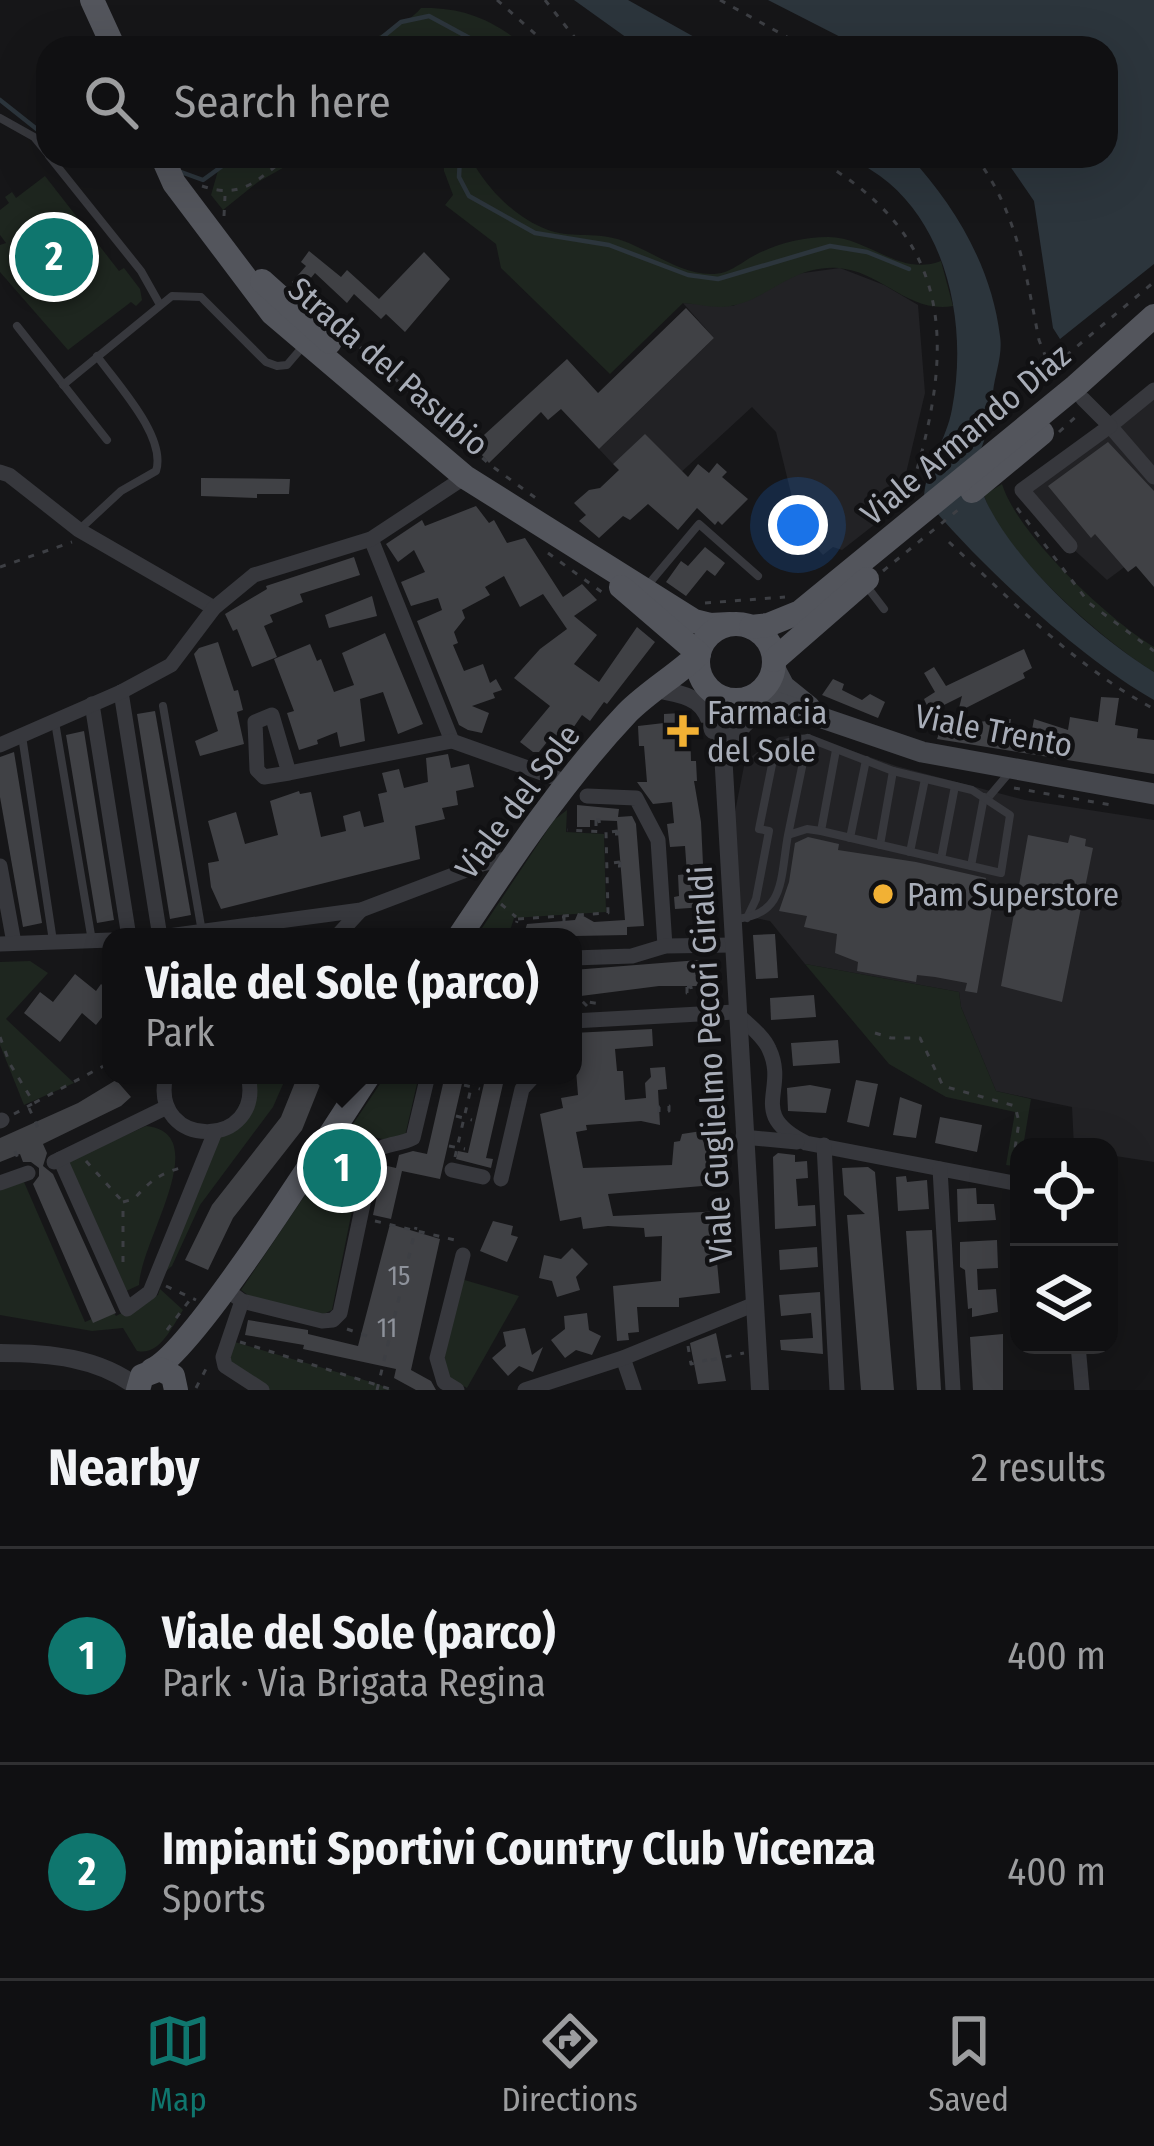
<!DOCTYPE html>
<meta charset="utf-8">
<style>
body{margin:0;font-family:"Fira Sans Condensed",sans-serif;background:#1e1e20;color:#f1f3f6}
.controls{position:absolute;right:36px;bottom:36px;display:grid;overflow:hidden;border-radius:24px;box-shadow:0 12px 48px #0002}
.controls button{width:108px;height:108px;display:grid;place-items:center;padding:0;border:0;border-bottom:3px solid #303032;background:#101012;color:#f1f3f6;font:60px sans-serif}
.you{position:absolute;left:798px;top:525px;width:42px;height:42px;margin:-30px;border:9px solid #fff;border-radius:50%;background:#1a73e8;box-shadow:0 0 0 18px #1a73e833}
.badge{display:grid;place-items:center;width:78px;height:78px;border-radius:50%;background:#0f766e;color:#fff;font-size:39px;font-weight:700}
.pin{position:absolute;translate:-50% -50%;border:6px solid #fff;box-shadow:0 3px 12px #0006}
.popup{position:absolute;left:102px;top:928px;width:480px;height:156px;box-sizing:border-box;display:grid;place-content:center;border-radius:24px;background:#101012;filter:drop-shadow(0 3px 9px #0005);font-size:39px;white-space:nowrap;color:#9c9d9f}
.popup b{font-size:45px;color:#f1f3f6}
.popup::after{content:'';position:absolute;left:50%;top:100%;margin-left:-24px;border:24px solid transparent;border-top-color:#101012}
.list{margin:0;padding:0;list-style:none}
h2{display:flex;justify-content:space-between;align-items:center;height:156px;margin:0;padding:0 48px;font-size:51px}
h2 small{font-size:39px;font-weight:400;color:#9c9d9f}
.list li{display:grid;grid-template-columns:78px 1fr auto;gap:36px;align-items:center;box-sizing:border-box;height:216px;padding:0 48px;border-top:3px solid #303032}
.list b{display:block;font-size:45px;white-space:nowrap}
.list p{margin:0;font-size:39px;white-space:nowrap;color:#9c9d9f}
.list em{font-size:39px;font-style:normal;color:#9c9d9f}
.icon{flex:none;width:66px;height:66px;fill:none;stroke:currentColor;stroke-width:2;stroke-linecap:round;stroke-linejoin:round}
.map{position:relative;flex:none;width:1154px;height:1390px;overflow:hidden}
.search{position:absolute;background:#101012;box-shadow:0 12px 48px #0002;left:36px;right:36px;top:36px;height:132px;display:flex;align-items:center;gap:30px;box-sizing:border-box;padding:0 42px;border-radius:36px;color:#9c9d9f;font-size:45px}
.sheet{height:588px;background:#101012}
nav{display:flex;justify-content:space-around;align-items:center;box-sizing:border-box;height:168px;border-top:3px solid #303032;background:#101012;font-size:33px;color:#9c9d9f}
nav a{display:grid;justify-items:center;gap:6px}
nav .on{color:#0f766e}
.map>svg:first-child{display:block}
</style>
<div class="map">
<svg width="1154" height="1390" viewBox="0 0 1154 1390">
<rect width="100%" height="100%" fill="#161618"/>
<!-- built -->
<g fill="#222225">
<polygon points="840,268 884,285 918,305 925,393 903,486 911,496 842,550 833,547 823,555 800,530 776,432 752,407 677,476 645,435 613,464 599,449 714,338 683,303 733,306 796,274"/>
<polygon points="1154,391 1154,545 1107,580 1070,546 1022,490"/>
<polygon points="803,734 896,766 1025,800 1154,820 1154,1162 1109,1155 1109,1147 1074,1147 1072,1107 996,1091 961,1007 959,992 805,964 770,921 740,915 734,817 745,761 779,737"/>
</g>
<!-- green -->
<g fill="#1e261f">
<path d="M421,8C464,7 494,20 527,48H357C378,34 405,27 421,8Z"/>
<polygon points="235,156 304,156 258,182 223,210 211,195 219,167"/>
<path d="M443,156H482L475,166C491,192 514,215 541,227C566,239 588,232 613,238C649,246 687,283 725,272C736,268 747,259 757,254C780,243 803,237 828,237C868,237 899,277 941,261L953,306C909,314 881,271 838,268C792,265 767,300 731,306C717,309 698,304 683,303L610,374L501,268L496,244L445,205L453,195L444,171Z"/>
<polygon points="45,176 119,271 124,268 140,289 142,300 136,306 131,302 68,350 0,272 0,245 6,243 0,235 0,210 9,203 5,197 12,192 16,198"/>
<path d="M1002,484C1017,534 1109,620 1154,647V672C1102,640 1003,554 984,495Z"/>
<polygon points="567,810 566,832 604,834 606,912 514,918 508,937 476,937 554,820"/>
<polygon points="30,961 48,973 6,1019 74,1083 24,1105 0,1045 0,962"/>
<polygon points="805,964 959,992 961,1007 996,1091 1031,1099 1023,1147 1019,1147 1019,1167 1006,1165 1015,1112 946,1097 889,1064"/>
<polygon points="254,1075 287,1075 273,1107 200,1205 172,1266 165,1272 219,1137 226,1132"/>
<polygon points="386,1075 419,1075 405,1136 398,1142 367,1136 332,1310 320,1316 249,1296 241,1290"/>
<path d="M146,1126C215,1133 141,1240 139,1285L120,1294L62,1164Z"/>
<path d="M24,1182L85,1322L112,1310L116,1316L158,1295L160,1289L183,1310C171,1329 159,1356 137,1351L123,1328L92,1331L0,1315V1189Z"/>
<polygon points="461,1279 519,1296 467,1388 448,1378 442,1369"/>
<polygon points="228,1340 378,1384 391,1390 255,1390 234,1379"/>
</g>
<!-- water -->
<g fill="#2c353c">
<polygon points="574,0 628,0 714,48 641,48"/>
<polygon points="768,0 1154,0 1154,264 1060,339 1053,328 1034,201 1003,156 1106,156 1106,48 862,48"/>
<path d="M850,156H909C955,205 992,268 1000,336C1003,354 995,374 993,392C990,419 988,439 974,463C978,477 982,494 989,507C1021,568 1095,636 1154,672V700C1079,658 979,564 924,498C925,468 947,439 952,409C967,332 951,236 889,183C877,173 863,165 850,156Z"/>
</g>
<g fill="none" stroke-linecap="round" stroke-linejoin="round">
<!-- stream -->
<g stroke="#2c353c" stroke-width="4.5">
<polyline points="369,48 401,22 429,16 488,48"/>
<polyline points="0,100 48,138"/>
<polyline points="460,156 459,177 469,196 535,233 609,245 688,275 718,279 830,246 867,252 909,269"/>
<polyline points="181,172 203,180 236,156"/>
</g>
</g>
<!-- building -->
<g fill="#404145">
<polygon points="309,251 341,277 347,270 379,299 424,252 450,279 405,332 386,314 381,319 354,294 347,303 315,273 301,290 292,282 306,266 301,262"/>
<polygon points="686,308 714,338 599,449 561,409 548,420 541,412 489,463 473,445 567,359 598,393"/>
<polygon points="645,434 688,477 698,464 709,473 717,463 727,472 722,477 748,499 722,525 718,521 715,525 697,508 678,530 648,504 630,520 623,516 599,538 579,521 586,515 574,503 589,490 600,488 619,470 613,464"/>
<polygon points="1108,442 1154,491 1154,587 1136,566 1128,572 1095,534 1091,538 1048,486"/>
<polygon points="201,478 290,479 289,494 257,494 257,498 201,496"/>
<polygon points="476,506 489,523 494,520 507,543 525,538 563,597 582,584 597,600 574,616 597,635 574,664 599,682 637,627 655,642 607,704 604,702 590,721 582,715 558,750 547,742 539,752 533,752 520,742 550,706 514,678 540,649 567,629 543,594 520,607 504,576 485,587 490,595 462,610 465,618 454,632 458,643 453,645 464,671 483,664 490,683 496,679 502,690 493,693 495,698 472,706 489,713 482,733 468,730 459,725 417,621 442,610 438,598 411,606 401,582 425,572 414,550 398,562 386,544 422,520 425,526"/>
<polygon points="705,547 725,563 715,576 707,570 686,596 666,582 681,561 688,566"/>
<polygon points="354,557 360,575 300,594 303,602 270,615 273,622 264,626 277,657 252,667 237,629 233,631 225,614 267,589 266,586"/>
<polygon points="372,596 377,616 329,628 325,615"/>
<polygon points="385,633 423,724 398,734 383,692 360,699 365,741 340,747 337,732 317,740 318,744 299,750 287,713 294,711 274,659 310,644 317,661 321,659 334,692 354,685 342,653"/>
<polygon points="218,642 234,691 238,690 243,710 237,712 244,744 200,756 195,741 218,731 194,654 199,648"/>
<polygon points="1024,649 1032,668 1023,673 1025,678 958,712 962,696 930,712 924,699 935,692 924,673 934,667 946,686"/>
<polygon points="833,679 844,684 842,690 862,700 870,694 885,702 878,718 822,695"/>
<polygon points="1101,697 1119,698 1115,725 1138,729 1137,738 1154,740 1154,774 937,739 942,725 1011,719 1010,725 1032,730 1034,719 1068,730 1070,717 1098,722"/>
<polygon points="155,711 191,915 170,919 137,714"/>
<polygon points="681,713 690,724 691,761 696,761 697,781 694,781 701,822 705,907 675,909 674,897 679,896 678,875 687,874 685,846 670,847 667,824 674,823 672,802 653,804 637,782 647,782 644,746 639,746 638,726 664,723 664,714"/>
<polygon points="84,731 114,920 97,923 66,735"/>
<polygon points="14,752 42,923 23,927 0,797 0,757"/>
<polygon points="448,754 451,768 469,764 474,787 456,791 458,805 442,808 445,819 415,826 420,859 221,909 211,887 208,863 219,861 208,821 236,812 245,844 278,835 270,801 299,791 300,794 311,792 321,837 346,831 343,816 360,811 364,827 384,822 378,794 387,792 382,773 399,769 404,788 428,782 426,758"/>
<polygon points="577,805 619,809 618,817 632,816 636,824 644,926 627,927 627,935 523,937 527,924 575,920 578,913 594,922 625,920 617,821 590,820 590,827 577,827"/>
<polygon points="1028,835 1068,843 1070,835 1086,839 1085,846 1093,848 1062,1002 1001,986"/>
<polygon points="808,837 839,844 838,850 916,862 986,878 982,900 993,902 977,993 965,991 967,983 935,977 917,975 916,982 857,971 858,962 835,953 837,934 804,927 807,916 779,911 789,882 795,843"/>
<polygon points="775,934 778,978 756,979 753,935"/>
<polygon points="699,960 700,986 659,986 573,997 573,970"/>
<polygon points="75,974 96,991 101,984 110,992 105,999 111,1006 96,1025 82,1013 60,1042 24,1013 40,992 53,1002"/>
<polygon points="814,995 816,1017 771,1020 770,998"/>
<polygon points="652,1029 653,1046 615,1049 617,1071 623,1071 625,1100 646,1098 645,1083 651,1077 650,1068 665,1067 667,1089 658,1090 660,1125 641,1121 586,1125 587,1130 576,1132 583,1168 672,1165 674,1142 680,1141 682,1134 708,1130 714,1185 608,1194 613,1216 725,1211 726,1231 714,1231 720,1293 679,1298 679,1307 637,1307 639,1332 628,1333 629,1340 617,1341 613,1286 661,1281 662,1236 645,1237 644,1228 608,1226 583,1229 581,1217 560,1221 540,1114 563,1108 561,1098 578,1095 573,1033"/>
<polygon points="838,1040 840,1063 793,1066 791,1043"/>
<polygon points="298,1075 324,1075 302,1130 233,1218 208,1270 185,1260 212,1205 281,1117"/>
<polygon points="445,1075 464,1075 440,1179 402,1171 391,1219 373,1215 383,1165 396,1168 399,1155 413,1151 427,1154"/>
<polygon points="486,1075 505,1075 486,1158 493,1159 491,1168 456,1159 458,1151 468,1153"/>
<polygon points="116,1080 131,1097 121,1106 43,1144 47,1153 43,1166 53,1174 116,1313 93,1323 33,1184 39,1176 39,1168 31,1162 23,1162 20,1154 0,1162 0,1138 78,1103"/>
<polygon points="856,1080 878,1084 869,1127 847,1122"/>
<polygon points="810,1085 831,1089 826,1113 788,1111 787,1088"/>
<polygon points="900,1097 922,1105 916,1138 893,1135"/>
<polygon points="940,1117 982,1125 977,1152 935,1143"/>
<polygon points="778,1153 795,1155 795,1162 807,1161 808,1178 796,1179 798,1206 815,1205 816,1226 775,1229 773,1157"/>
<polygon points="868,1167 875,1172 894,1390 861,1390 847,1215 865,1214 844,1195 842,1168"/>
<polygon points="906,1176 907,1182 927,1180 929,1209 898,1211 896,1177"/>
<polygon points="976,1188 977,1204 994,1204 996,1220 958,1222 957,1189"/>
<polygon points="493,1221 513,1226 511,1235 518,1237 507,1262 480,1251"/>
<polygon points="390,1224 440,1239 411,1370 431,1381 436,1390 416,1390 394,1378 396,1369 303,1349 304,1345 245,1335 248,1320 308,1330 308,1334 358,1346"/>
<polygon points="932,1230 941,1390 917,1390 906,1231"/>
<polygon points="997,1240 998,1268 977,1269 978,1290 996,1289 998,1312 972,1317 972,1308 968,1309 965,1270 960,1267 960,1242"/>
<polygon points="817,1247 818,1267 780,1270 779,1250"/>
<polygon points="572,1248 588,1264 576,1277 580,1290 557,1297 552,1281 539,1278 544,1255 561,1259"/>
<polygon points="820,1292 823,1354 781,1350 780,1340 813,1338 811,1313 781,1316 779,1295"/>
<polygon points="587,1313 589,1330 601,1336 592,1355 576,1350 565,1358 551,1340 565,1329 564,1316"/>
<polygon points="525,1328 532,1355 543,1347 533,1372 519,1366 508,1376 492,1358 506,1346 503,1332"/>
<polygon points="716,1333 726,1381 698,1384 690,1343"/>
<polygon points="1003,1334 1003,1390 973,1390 970,1337"/>
</g>
<g fill="none" stroke-linecap="round" stroke-linejoin="round">
<!-- path -->
<g stroke="#3d3f44" stroke-width="3" stroke-dasharray="6 9" stroke-linecap="butt">
<polyline points="497,0 551,48"/>
<polyline points="545,0 583,48"/>
<polyline points="720,0 807,48"/>
<path d="M811,156C953,233 956,341 913,483L917,494"/>
<path d="M975,156C1017,211 1026,274 1039,340L1045,355L1056,364L1154,282"/>
<path d="M202,186C244,200 257,179 289,156"/>
<polyline points="224,216 225,196"/>
<polyline points="349,337 489,464 537,499"/>
<polyline points="1059,432 1079,414"/>
<polyline points="1017,508 1089,603 1154,651"/>
<path d="M949,542C1013,602 1076,667 1154,709"/>
<polyline points="548,553 603,593"/>
<polyline points="0,567 72,542"/>
<polyline points="883,571 964,505"/>
<polyline points="705,603 785,597"/>
<polyline points="1014,788 1117,806"/>
<polygon points="596,820 599,820 600,827 596,827"/>
<polygon points="618,831 618,834 610,834 610,832"/>
<polygon points="620,862 620,866 613,866 613,863"/>
<polyline points="501,904 516,917"/>
<rect x="562" y="917" width="2" height="4"/>
<polyline points="518,919 608,913 606,832 567,830"/>
<polyline points="512,937 517,921"/>
<polygon points="687,987 691,987 692,993 687,993"/>
<polyline points="587,1006 582,1001 601,1004"/>
<polyline points="875,1033 891,1038 920,1038 943,1086 1015,1106 1019,1122 1012,1168"/>
<polyline points="0,1037 10,1064 34,1103 111,1062"/>
<polyline points="464,1085 480,1089"/>
<polygon points="669,1106 669,1111 659,1112 659,1107"/>
<polyline points="29,1108 38,1128"/>
<polyline points="14,1114 32,1104"/>
<polyline points="456,1116 472,1120"/>
<polyline points="449,1146 465,1149"/>
<polyline points="15,1151 19,1161"/>
<polyline points="455,1157 474,1075"/>
<polyline points="86,1161 123,1202"/>
<polyline points="375,1221 459,1241"/>
<path d="M123,1262V1202L134,1199C150,1181 160,1173 184,1167"/>
<polyline points="166,1286 196,1300"/>
<polyline points="347,1329 367,1336"/>
<polyline points="167,1330 189,1301"/>
<polyline points="240,1342 393,1390"/>
<polyline points="688,1346 691,1364 707,1360"/>
<polyline points="711,1360 744,1353"/>
<polyline points="196,1388 208,1365"/>
<polyline points="377,1390 416,1227"/>
</g>
<!-- service -->
<g stroke="#37383d" stroke-width="8">
<polyline points="0,118 34,137 48,154"/>
<polyline points="49,156 141,271 159,303"/>
<polyline points="17,326 107,440"/>
<polyline points="63,385 172,296 201,297 266,362 277,366 287,365 305,344"/>
<path d="M80,529L121,491L156,471C167,437 117,384 97,356"/>
<polyline points="647,586 699,524 758,576"/>
<polyline points="868,588 884,609"/>
<polyline points="163,706 202,932"/>
<polyline points="55,722 92,941"/>
<polyline points="22,736 53,941"/>
<polyline points="987,799 1009,773"/>
<polyline points="821,831 836,750"/>
<polyline points="850,838 866,760"/>
<polyline points="880,845 893,771"/>
<polyline points="910,852 925,779"/>
<polyline points="941,859 955,786"/>
<polyline points="971,866 984,797"/>
<polyline points="747,918 756,899 769,831 759,829 776,745 808,738"/>
<path d="M734,919C786,916 780,878 788,835L807,829L821,831L1001,873L1010,815L972,790L893,771L808,738L788,835"/>
</g>
<!-- minor -->
<g stroke="#37383d" stroke-width="15">
<polyline points="1154,390 1110,426 1154,477"/>
<polyline points="0,472 9,475 79,530 214,608"/>
<polyline points="371,539 452,741"/>
<polyline points="1070,546 1022,490 1110,426 1083,399"/>
<polyline points="121,692 160,937"/>
<polyline points="92,704 129,937"/>
<polyline points="0,745 121,692 171,665 214,608 254,575 371,539 465,477"/>
<polyline points="289,773 272,715 255,722 257,770 264,777 289,773 452,741 570,783"/>
<polyline points="587,796 636,798 658,840 665,946"/>
<polyline points="0,866 14,943"/>
<polyline points="161,937 361,910 482,864 510,858"/>
<polyline points="336,937 361,910"/>
<polyline points="0,944 111,940"/>
<polyline points="573,958 632,956 665,946 733,945"/>
<path d="M573,1021L735,1012C746,1023 763,1035 769,1049C789,1091 746,1113 806,1143L1019,1184"/>
<path d="M166,1075C148,1150 266,1151 248,1075"/>
<polyline points="0,1121 2,1120"/>
<polyline points="743,1137 797,1142"/>
<polyline points="824,1145 837,1390"/>
<polyline points="60,1159 127,1309 150,1292 215,1132"/>
<polyline points="54,1162 167,1107"/>
<polyline points="940,1169 953,1390"/>
<polyline points="452,1170 483,1177"/>
<polyline points="501,1179 522,1089 535,1075"/>
<polyline points="0,1183 28,1173"/>
<path d="M224,1288L242,1301L322,1321L333,1320L340,1313L374,1152C385,1143 400,1145 413,1138L428,1075"/>
<polyline points="242,1301 223,1357 225,1366 262,1390"/>
<polyline points="1078,1345 1082,1390"/>
<polyline points="623,1358 634,1390"/>
<polyline points="457,1390 444,1382 437,1358 463,1255"/>
<polyline points="525,1390 623,1358 755,1304"/>
</g>
<!-- tertiary -->
<g stroke="#37383d" stroke-width="18">
<path d="M665,691C693,696 706,702 713,730"/>
<polyline points="714,692 722,735 760,1390"/>
<polyline points="722,735 746,698"/>
<path d="M730,754C739,713 761,711 799,715"/>
<path d="M0,1353C48,1353 99,1357 138,1388"/>
</g>
<!-- secondary -->
<g stroke="#45474d" stroke-width="21">
<polyline points="774,667 784,686 810,707"/>
<polyline points="755,695 922,752 1154,794"/>
</g>
<!-- primary -->
<g stroke="#53555c" stroke-width="24">
<polyline points="92,0 114,48"/>
<polyline points="162,156 174,183 272,313 465,477 694,621 710,625 730,624"/>
<polyline points="262,281 330,342"/>
<polyline points="972,491 1042,433"/>
<circle cx="736" cy="662" r="38"/>
<polyline points="751,627 768,625 800,612 1076,386 1154,316"/>
<polyline points="774,660 867,579"/>
<path d="M459,937C511,859 563,781 627,713C649,691 677,675 699,654L621,587"/>
<path d="M152,1370C195,1351 334,1127 369,1075"/>
<polyline points="138,1390 142,1376 160,1369 173,1376 176,1390"/>
</g>
</g>
<!-- markers -->
<g fill="#f2b134" stroke="#111113" stroke-width="4.5">
<path d="M677 713h12v12h12v12h-12v12h-12v-12h-12v-12h12z"/>
<circle cx="883" cy="894" r="12"/>
</g>
<g text-anchor="middle" stroke-width="9" stroke-linejoin="round" paint-order="stroke">
<!-- number labels -->
<g font-size="27" fill="#8e929b">
<text x="399" y="1285">15</text>
<text x="387" y="1337">11</text>
</g>
<!-- street labels -->
<g font-size="33" fill="#a8adb8" stroke="#111113">
<text transform="translate(389 366) rotate(41)" y="12">Strada del Pasubio</text>
<text transform="translate(965 434) rotate(-40)" y="12">Viale Armando Diaz</text>
<text transform="translate(994 730) rotate(11)" y="12">Viale Trento</text>
<text transform="translate(517 801) rotate(-53)" y="12">Viale del Sole</text>
<text transform="translate(710 1064) rotate(-93)" y="12">Viale Guglielmo Pecori Giraldi</text>
</g>
<!-- poi labels -->
<g font-size="33" fill="#a8adb8" stroke="#111113" text-anchor="start">
<text x="707" y="724">Farmacia<tspan x="707" dy="38">del Sole</tspan></text>
<text x="907" y="906">Pam Superstore</text>
</g>
</g>
</svg>
<div class="controls">
<button><svg class="icon" aria-label="locate" viewBox="0 0 24 24"><circle cx="12" cy="12" r="6"/><path d="M12 2v4M12 18v4M2 12h4M18 12h4"/></svg></button>
<button><svg class="icon" aria-label="layers" viewBox="0 0 24 24"><path d="M12 4l9 5-9 5-9-5zM3 14l9 5 9-5"/></svg></button>
</div>
<div class="you"></div>
<div class="pin badge" style="left:342px;top:1168px">1</div>
<div class="popup"><b>Viale del Sole (parco)</b>Park</div>
<div class="pin badge" style="left:54px;top:257px">2</div>
<div class="search"><svg class="icon" aria-label="search" viewBox="0 0 24 24"><circle cx="10" cy="10" r="6"/><path d="M15 15l6 6"/></svg>Search here</div>
</div>
<section class="sheet">
<h2>Nearby<small>2 results</small></h2>
<ul class="list">
<li><span class="badge">1</span><div><b>Viale del Sole (parco)</b><p>Park · Via Brigata Regina</p></div><em>400 m</em></li>
<li><span class="badge">2</span><div><b>Impianti Sportivi Country Club Vicenza</b><p>Sports</p></div><em>400 m</em></li>
</ul>
</section>
<nav>
<a class="on"><svg class="icon" aria-label="map" viewBox="0 0 24 24"><path d="M3 6l6-2 6 2 6-2v14l-6 2-6-2-6 2zM9 4v14M15 6v14"/></svg>Map</a>
<a><svg class="icon" aria-label="directions" viewBox="0 0 24 24"><path d="M12 3l9 9-9 9-9-9zM9 14v-3h6M13 9l2 2-2 2"/></svg>Directions</a>
<a><svg class="icon" aria-label="saved" viewBox="0 0 24 24"><path d="M7 4h10v16l-5-4-5 4z"/></svg>Saved</a>
</nav>
